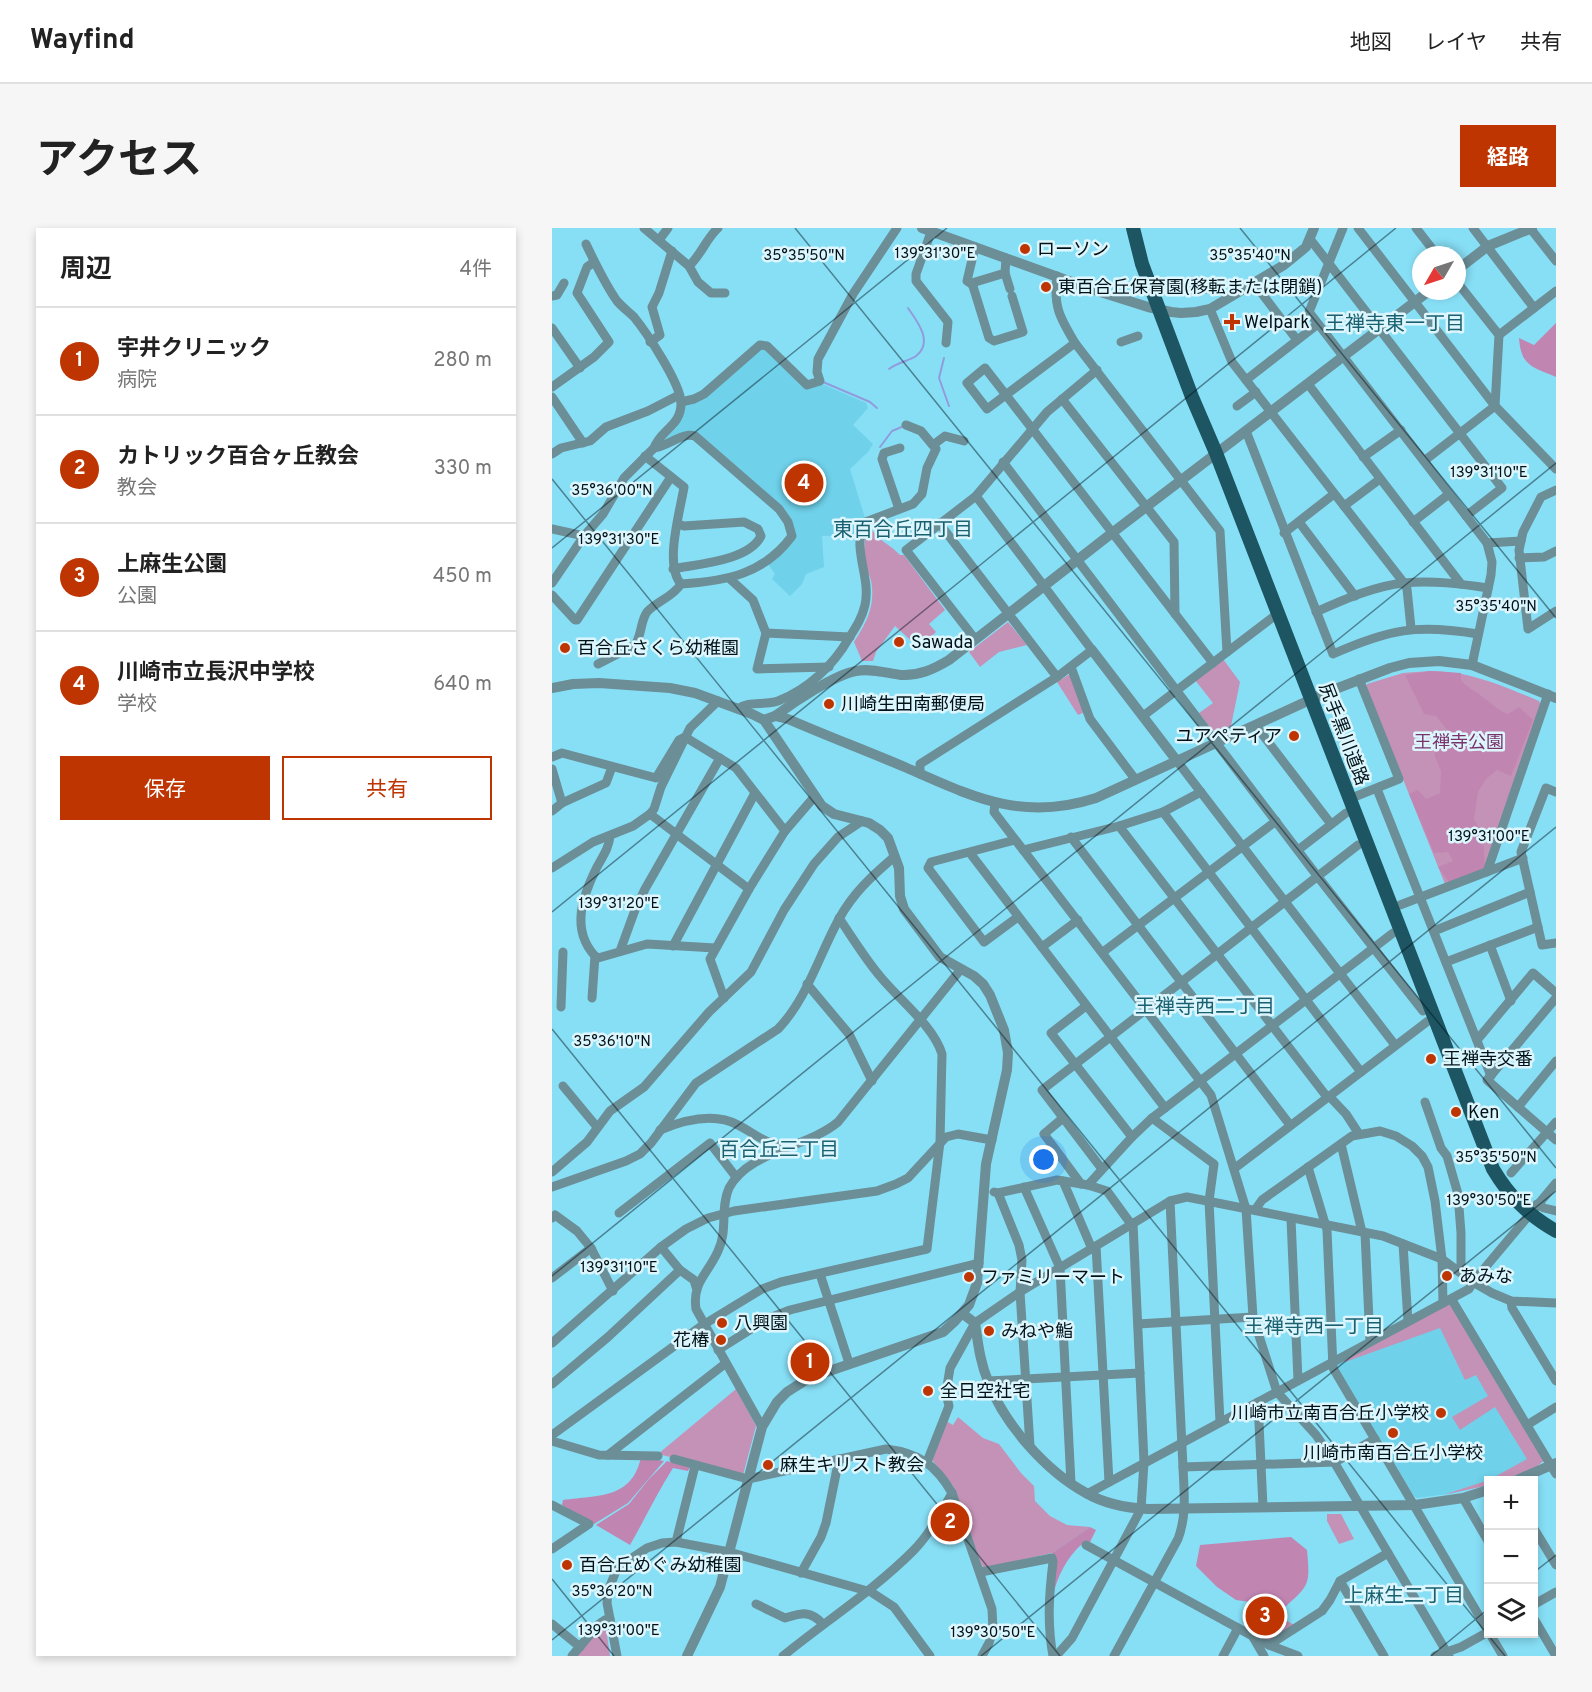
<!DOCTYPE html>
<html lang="ja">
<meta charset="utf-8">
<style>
body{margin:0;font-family:Overpass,"Noto Sans JP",sans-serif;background:#f6f6f6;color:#222}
.controls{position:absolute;right:18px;bottom:18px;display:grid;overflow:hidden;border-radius:0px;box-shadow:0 3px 9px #0003}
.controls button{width:54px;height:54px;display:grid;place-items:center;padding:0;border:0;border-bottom:2px solid #e0e0e0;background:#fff;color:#222;font:30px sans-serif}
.compass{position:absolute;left:860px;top:18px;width:54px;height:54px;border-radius:50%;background:#fff;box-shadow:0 3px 9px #0003;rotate:231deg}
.you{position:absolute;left:492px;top:932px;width:21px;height:21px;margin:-15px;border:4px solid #fff;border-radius:50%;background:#1a73e8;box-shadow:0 0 0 9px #1a73e833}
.badge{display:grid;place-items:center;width:39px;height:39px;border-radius:50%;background:#be3502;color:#fff;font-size:20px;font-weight:700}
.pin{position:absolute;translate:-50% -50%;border:3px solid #fff;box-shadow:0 2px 6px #0006}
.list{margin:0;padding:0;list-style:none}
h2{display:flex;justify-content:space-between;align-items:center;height:78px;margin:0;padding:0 24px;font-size:26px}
h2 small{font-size:20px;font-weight:400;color:#767676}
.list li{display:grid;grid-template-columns:39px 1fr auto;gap:18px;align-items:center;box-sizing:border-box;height:108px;padding:0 24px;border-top:2px solid #e0e0e0}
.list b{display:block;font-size:22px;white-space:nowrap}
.list p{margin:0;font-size:20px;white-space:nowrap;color:#767676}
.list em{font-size:20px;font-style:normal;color:#767676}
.actions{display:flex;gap:12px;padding:18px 24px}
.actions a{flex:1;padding:14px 0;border:2px solid #be3502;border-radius:0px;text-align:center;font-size:21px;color:#be3502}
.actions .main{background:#be3502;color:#fff}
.icon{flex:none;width:33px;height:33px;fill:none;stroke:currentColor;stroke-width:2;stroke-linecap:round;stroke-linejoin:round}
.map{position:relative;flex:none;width:1004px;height:1428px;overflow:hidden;border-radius:0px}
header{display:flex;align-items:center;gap:36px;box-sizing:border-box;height:84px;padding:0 30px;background:#fff;border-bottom:2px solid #e0e0e0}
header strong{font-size:28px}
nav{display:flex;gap:33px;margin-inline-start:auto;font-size:21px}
.intro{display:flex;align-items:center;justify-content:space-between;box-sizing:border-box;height:144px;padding:0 36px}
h1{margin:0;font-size:42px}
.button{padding:15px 27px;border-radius:0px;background:#be3502;color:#fff;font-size:21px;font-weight:700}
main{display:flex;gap:36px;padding:0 36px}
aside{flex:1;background:#fff;border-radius:0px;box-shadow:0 3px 9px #0003}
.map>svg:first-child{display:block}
</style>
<header>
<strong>Wayfind</strong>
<nav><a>地図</a><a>レイヤ</a><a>共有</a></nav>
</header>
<div class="intro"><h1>アクセス</h1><a class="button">経路</a></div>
<main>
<aside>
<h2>周辺<small>4件</small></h2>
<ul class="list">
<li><span class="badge">1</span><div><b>宇井クリニック</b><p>病院</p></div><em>280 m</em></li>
<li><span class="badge">2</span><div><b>カトリック百合ヶ丘教会</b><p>教会</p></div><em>330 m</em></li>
<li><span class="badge">3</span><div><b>上麻生公園</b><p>公園</p></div><em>450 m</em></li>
<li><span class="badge">4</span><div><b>川崎市立長沢中学校</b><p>学校</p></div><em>640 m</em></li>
</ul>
<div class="actions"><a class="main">保存</a><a>共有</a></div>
</aside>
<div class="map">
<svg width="1004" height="1428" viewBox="0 0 1004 1428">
<rect width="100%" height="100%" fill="#87dff6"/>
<!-- built -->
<g fill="#6fd1ea">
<polygon points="208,121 213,122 253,160 270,156 314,175 316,180 301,197 321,216 316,224 298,241 313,290 305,307 270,308 272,339 254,346 250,356 238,368 220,351 223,346 216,336 244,307 238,291 233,282 143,203 137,203 108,216 125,199 132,177"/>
<polygon points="897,1076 992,1232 958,1249 949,1252 936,1252 936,1257 903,1265 865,1270 862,1268 785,1138 787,1134"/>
</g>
<!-- green -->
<g fill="#c592b7">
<path d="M317,297C326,314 336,314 348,327H352L393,382L377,396L384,404L367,420L343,398L324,424L321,433H310L302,414C313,397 322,381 320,360C320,352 316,345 314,337C311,325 313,311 315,299Z"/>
<polygon points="456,394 475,417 447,424 428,439 417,424"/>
<polygon points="671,431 688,454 679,498 666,504 660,502 647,485 661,475 643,452"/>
<path d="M878,443C918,443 951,458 987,473L989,478L933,640L893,656L814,459L815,456L851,445Z"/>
<polygon points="518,446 533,484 526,487 505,454"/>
<path d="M897,1076L901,1079L992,1232C983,1244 952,1252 936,1252V1257L933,1258L891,1267L937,1252L975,1231L943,1179L908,1202L900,1189L936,1168L924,1147L913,1152L888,1100L793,1134L792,1131Z"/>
<polygon points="184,1161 204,1198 191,1247 106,1226"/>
<polygon points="406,1189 431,1210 447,1216 469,1245 482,1258 483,1273 498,1288 515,1297 538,1299 500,1325 433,1340 430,1338 401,1258 380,1232 394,1193 401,1197"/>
<polygon points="775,1286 789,1286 802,1311 787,1316 775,1293"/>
<polygon points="707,1377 744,1398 718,1413 693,1399"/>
<polygon points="50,1399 54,1400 58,1428 24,1428"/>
</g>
<!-- forest -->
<g fill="#c185b2">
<path d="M1004,95V149C980,139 969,138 967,110L982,117Z"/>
<path d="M878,443L909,445V452C915,460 924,463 932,470C941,476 945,482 956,486L967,479L981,492L959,548L945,542L934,551L926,564L922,591L931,608L933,640L897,654L886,639L901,633L896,624L882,625L857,566L866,562L874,571L888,565L889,543L882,526L894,514L896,503L884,488L872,486L853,447Z"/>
<path d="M89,1229L112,1233L76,1275L42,1296L10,1277L11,1272C47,1267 80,1271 89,1229Z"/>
<path d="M115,1233L138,1239L136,1243L121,1240C105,1265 93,1291 78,1317L44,1297L77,1276L97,1251Z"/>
<path d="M538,1299L544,1302L537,1316L531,1315C514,1330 505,1349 500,1371L504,1329L500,1325Z"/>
<path d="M739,1309L755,1322C758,1356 758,1357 733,1379L684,1372L665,1359L644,1338L648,1317Z"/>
</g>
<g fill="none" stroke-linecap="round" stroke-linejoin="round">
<!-- stream -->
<g stroke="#919cdc" stroke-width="2">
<polyline points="392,130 387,150 397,178"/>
<path d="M337,141C346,134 357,133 364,128C382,114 365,93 356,80"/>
<polyline points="271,154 318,174 325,180"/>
<polyline points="328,219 340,203 352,198"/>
</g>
<!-- minor -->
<g stroke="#6c8e97" stroke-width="9">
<polyline points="92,0 137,38 146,54 159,65 173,65"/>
<polyline points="791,0 757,84 935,315 940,334 939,347 920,437"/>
<polyline points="806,0 943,178 872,233"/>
<polyline points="864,0 885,27"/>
<polyline points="921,0 982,80"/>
<polyline points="978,0 1004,33"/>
<polyline points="379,4 364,46 364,53 396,94 394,115"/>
<polyline points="758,11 950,260 914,288"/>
<polyline points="107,12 116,0"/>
<polyline points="454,30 453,45 420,55 437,110 442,113 471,104 460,68"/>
<path d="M137,38C149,27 154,11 166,0"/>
<polyline points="453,45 458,61"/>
<path d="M505,48C501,78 508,90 523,115L668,303L675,424"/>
<polyline points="905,54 947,107 943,178 1004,241"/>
<polyline points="702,55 745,112"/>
<polyline points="421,57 415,53 423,19"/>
<polyline points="625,63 656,61"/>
<polyline points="0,68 5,67 12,55"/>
<polyline points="658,81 680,134 852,355 855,361 859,400"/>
<polyline points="0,100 28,140"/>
<polyline points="947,107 1004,63"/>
<polyline points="98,114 108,107 100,79 107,65 120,23"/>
<polyline points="569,114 586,108"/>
<polyline points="523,115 435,181 415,155 433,140 454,167 661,435"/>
<polyline points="694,152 766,96"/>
<polyline points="756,156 909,356"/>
<polyline points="0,159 42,129 57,114 25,65 35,39 42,34"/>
<polyline points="0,169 31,215"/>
<polyline points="510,171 622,314 623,386"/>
<polyline points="129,174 142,171 152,166 208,117 215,118 255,157 268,153 265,144 266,131 301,66 345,0"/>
<polyline points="685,178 704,164"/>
<path d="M694,203L781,426C838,401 864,396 926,406"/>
<polyline points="381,217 393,208 412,213"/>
<polyline points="0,226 9,220 38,213 54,199 96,183 127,167"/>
<path d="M93,228L132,259C128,284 112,337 129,356"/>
<polyline points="811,229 849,202"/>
<polyline points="451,234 766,649 871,783"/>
<polyline points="1004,262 989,269 971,304 967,322 976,401 1004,383"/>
<polyline points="792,278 828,251"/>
<polyline points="347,281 330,231 332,225 348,220"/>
<polyline points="747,294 803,368"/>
<polyline points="861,294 897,266"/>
<polyline points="387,295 505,449"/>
<polyline points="0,301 32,308"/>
<polyline points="732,305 782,266"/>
<polyline points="935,315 969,313"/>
<polyline points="967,330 992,329 1004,323"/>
<path d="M121,341C145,336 197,333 209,308L206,301L192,294L132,298L126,296"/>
<polyline points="178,351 201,372 214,405 205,441 277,439"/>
<path d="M0,355L32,308L51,286L72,250L102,220C108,202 130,198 129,174C128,155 95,105 82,89C77,84 70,79 65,73C53,56 43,35 34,16"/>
<polyline points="0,367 23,392 25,392 119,249"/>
<path d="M764,384C791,372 822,358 852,355C880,352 909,356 936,360"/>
<polyline points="214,405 298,409"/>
<polyline points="423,411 354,322 424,268 495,184 545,142"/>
<path d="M46,436L83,417C90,407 88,394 95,384C105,373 121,369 129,356C175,353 212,346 240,308L236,294L227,281L143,208C130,204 115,219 102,220"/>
<polyline points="519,439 538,491 583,551"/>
<path d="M186,481C197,472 212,478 226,473C256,461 281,438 297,410C304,399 310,390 313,377C319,349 301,325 311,295L361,276L370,266L375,240L384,221L369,203L354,197"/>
<polyline points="591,488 725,386"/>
<polyline points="704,498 779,596"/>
<polyline points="0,529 10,525 104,550 127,512 133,509 184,540 233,603"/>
<polyline points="625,533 843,817"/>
<polyline points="0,541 10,575"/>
<polyline points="368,546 368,536 505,449 540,422 424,268"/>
<polyline points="825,561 939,848"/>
<polyline points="1004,564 994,560 969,624 990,717 1004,715"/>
<polyline points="797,571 847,551 807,451"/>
<polyline points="443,575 442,584 659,867 694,981 701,1089 725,1164 764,1207 778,1227 897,1428"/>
<polyline points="0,583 10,575 54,555 60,539"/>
<polyline points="611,584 809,844"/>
<polyline points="98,586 197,661"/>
<polyline points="567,598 775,869"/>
<path d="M58,608C57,620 51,628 45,639C31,667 18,701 43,728L46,730L95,716L163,720"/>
<polyline points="519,609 738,897"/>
<polyline points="463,612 379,634 376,640 432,714 466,689"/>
<polyline points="471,622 567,598 611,584 649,564"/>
<polyline points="746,622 794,585"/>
<polyline points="418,625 613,880"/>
<polyline points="0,640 41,614 81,598 98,586 102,581 109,559 138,500 166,473"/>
<polyline points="935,644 996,466"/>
<polyline points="848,677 971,630"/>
<polyline points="882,703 978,664"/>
<polyline points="938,717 959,773"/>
<polyline points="121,718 203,565"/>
<polyline points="490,719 526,692"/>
<polyline points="68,723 83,682 93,661 168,530"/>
<polyline points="551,724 724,593"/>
<polyline points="894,734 986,699"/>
<polyline points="255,756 297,806 320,853"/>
<polyline points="40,770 43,728"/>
<polyline points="172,770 158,731 197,661 233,603 263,568"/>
<polyline points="1004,770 935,852 1004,912"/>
<polyline points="534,778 499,805 580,909"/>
<polyline points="9,779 11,724"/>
<polyline points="925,812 981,745 1004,765"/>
<polyline points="11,858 45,899"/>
<polyline points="777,868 794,886 807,906"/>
<polyline points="873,874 889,920 895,928 906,966 909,1005 909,1037 907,1044"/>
<polyline points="966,879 1004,833"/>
<polyline points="511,890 492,906 529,956"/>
<polyline points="600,890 662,936 657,973 668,1194"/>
<path d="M108,902C132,892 162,884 186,897C204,906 216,919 238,918"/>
<polyline points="789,916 810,1004"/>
<polyline points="756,939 775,1002 781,1140 936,1403"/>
<polyline points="683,940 876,793"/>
<polyline points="550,941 490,862 806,617"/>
<polyline points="0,944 35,914 58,883 92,859 157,784 199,744 232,682 262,636 286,609 310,593"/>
<polyline points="959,945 1004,894"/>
<polyline points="511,953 540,1021"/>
<polyline points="536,957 580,909 600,890 841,705"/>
<path d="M0,959L74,933L88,926L99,915L144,855L226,801C255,771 267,727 287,691C301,665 320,648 342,629"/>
<polyline points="472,959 508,1040 519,1255"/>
<polyline points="442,964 446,965 505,952 536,957 555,963 579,996"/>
<polyline points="446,965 467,1017 470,1032 468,1064 478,1218"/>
<polyline points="985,976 992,980 1004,983"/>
<polyline points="703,982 710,972 800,908 828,903 844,908 860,918 870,928 876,939 883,973 890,1031 891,1075"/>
<polyline points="67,985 158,915 184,949"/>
<polyline points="0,990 3,987 25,1003 39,1020 61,1063"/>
<polyline points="739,991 746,1152"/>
<polyline points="813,1005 818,1114"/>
<polyline points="851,1016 856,1093"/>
<polyline points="544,1018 557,1254"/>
<polyline points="109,1019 128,1042 142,1052 144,1059"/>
<polyline points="268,1046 297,1135"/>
<polyline points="0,1050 39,1020"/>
<polyline points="900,1072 1004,1246"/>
<polyline points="959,1073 960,1080 1004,1153"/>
<polyline points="586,1096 701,1089"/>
<polyline points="0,1115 109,1019 134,1001 156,990 182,983 325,963 344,956 356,950 394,909 406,906 440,912"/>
<polyline points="166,1122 215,1091 238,1082 427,1035"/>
<polyline points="436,1153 588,1145"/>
<polyline points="0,1156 56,1109 128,1042"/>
<polyline points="706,1174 711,1279"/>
<polyline points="975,1197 1004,1179"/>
<path d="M210,1199L144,1081C140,1054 156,1046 166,1023C176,1003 168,980 177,960C196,923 255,920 286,894L409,741"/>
<path d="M0,1207L151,1097L210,1061L229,1054L375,1021L388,914L390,826C381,797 346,771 327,747C312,729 300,709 287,690"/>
<polyline points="0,1213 47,1227 106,1228"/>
<polyline points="56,1227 174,1135"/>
<path d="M122,1231L196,1251L334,1221C367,1225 384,1237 400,1265L440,1381L441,1402L437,1415L430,1428"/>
<polyline points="375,1234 397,1178 394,1165 398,1140 423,1095 468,1064 618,973 635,969 831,1008 890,1031 921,1054 940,1065 959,1073 1004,1075"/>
<polyline points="631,1239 783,1234 823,1211"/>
<polyline points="535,1266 917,1061 921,1054 1004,955"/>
<polyline points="911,1270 936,1313"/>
<polyline points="0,1277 37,1296 0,1321"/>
<polyline points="981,1299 1004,1337"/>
<polyline points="124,1314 143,1238"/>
<polyline points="534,1317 717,1417 746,1428"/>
<path d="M429,1344L500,1330L501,1334C497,1366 495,1396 501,1428"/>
<polyline points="249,1345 269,1309 274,1295 287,1231"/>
<polyline points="788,1353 832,1428"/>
<path d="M204,1376L233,1390C250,1385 258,1382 271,1396"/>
<polyline points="981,1377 1004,1364"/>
<polyline points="981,1389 1004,1428"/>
<polyline points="0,1396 28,1419"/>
<polyline points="938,1406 951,1428"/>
<polyline points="701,1409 712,1428"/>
<polyline points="717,1417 770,1383 778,1372 788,1353 836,1325"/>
<polyline points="20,1428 47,1396 53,1392 58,1391"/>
<polyline points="65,1428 55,1375 56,1363 64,1343 71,1336 95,1320 110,1315 124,1314 177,1324 319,1364 342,1379 378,1428"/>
<path d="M231,1428C274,1393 322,1362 361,1323C377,1307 389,1285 400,1265"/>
<polyline points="504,1428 520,1410 589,1281 592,1234 581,995"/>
<path d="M562,1428L626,1311C635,1287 632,1264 631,1239L618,973"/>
<polyline points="671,1428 686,1400"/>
<polyline points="883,1428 909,1419 936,1404"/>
</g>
<!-- tertiary -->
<g stroke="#6c8e97" stroke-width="10">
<polyline points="370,0 539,61 596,79 619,84 629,85 644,84 658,81 732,37 754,19 762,0"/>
<polyline points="905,42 936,18 980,0"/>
<polyline points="540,422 625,533"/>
<polyline points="0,460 21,456 47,455 118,460 143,465 200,486 212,492 270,578 282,586 317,595 328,602 336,610 347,640 348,668 352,681 388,729 422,748 431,756 438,767 452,802 456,825 455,842 434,936 425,1055 417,1077 403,1093 391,1104 257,1150 235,1164 225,1174 210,1199 168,1359 135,1428"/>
<path d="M223,488C242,474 282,447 304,443C319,440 334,445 349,447C367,448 382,441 397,432L560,305L877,63"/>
<path d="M212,492L223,488L236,491C275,508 315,523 355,540C421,569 470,594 544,570L773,465L838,440L857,435L887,433L920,437L1004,470"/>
<path d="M411,1086L423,1095C426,1115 428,1134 436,1153C452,1196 494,1243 534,1265C553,1276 575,1280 596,1281L863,1277L911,1270L936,1262"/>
<polyline points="965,1252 1004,1235"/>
</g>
<!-- primary -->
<path stroke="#1d5562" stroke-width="14" d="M581,0L590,36L640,169L664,225L941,941C957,968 976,987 1004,1003"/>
</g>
<!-- ticks -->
<path fill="none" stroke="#001218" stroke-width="1.5" stroke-opacity="0.45" d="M243,0L1004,940M688,0L1004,390M0,251L953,1428M0,320L395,0M0,684L844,0M0,801L508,1428M0,1048L1004,235M981,1345L1004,1327M0,1351L62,1428M0,1412L1004,599M429,1428L1004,963M879,1428L936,1381"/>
<!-- markers -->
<g fill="#be3502" stroke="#ddf6fd" stroke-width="2">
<circle cx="473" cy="21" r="6"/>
<circle cx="494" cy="59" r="6"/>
<path d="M677 85h6v6h6v6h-6v6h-6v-6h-6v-6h6z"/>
<circle cx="347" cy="414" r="6"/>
<circle cx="13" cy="420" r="6"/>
<circle cx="277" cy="476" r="6"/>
<circle cx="742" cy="508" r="6"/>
<circle cx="879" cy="831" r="6"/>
<circle cx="904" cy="884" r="6"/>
<circle cx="895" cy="1048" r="6"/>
<circle cx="417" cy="1049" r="6"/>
<circle cx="170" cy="1095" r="6"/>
<circle cx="437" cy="1103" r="6"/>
<circle cx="169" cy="1112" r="6"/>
<circle cx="376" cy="1163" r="6"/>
<circle cx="889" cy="1185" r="6"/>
<circle cx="841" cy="1205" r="6"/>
<circle cx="216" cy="1237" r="6"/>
<circle cx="15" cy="1337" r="6"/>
</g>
<g text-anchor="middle" stroke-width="5" stroke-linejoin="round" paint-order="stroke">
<!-- poi labels -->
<g font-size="18" fill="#001218" stroke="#ddf6fd" text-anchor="start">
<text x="485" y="27">ローソン</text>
<text x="506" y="65">東百合丘保育園(移転または閉鎖)</text>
<text x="692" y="100">Welpark</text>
<text x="359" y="420">Sawada</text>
<text x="25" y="426">百合丘さくら幼稚園</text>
<text x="289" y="482">川崎生田南郵便局</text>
<text x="730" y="514" text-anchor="end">ユアペティア</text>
<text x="891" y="837">王禅寺交番</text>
<text x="916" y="890">Ken</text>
<text x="907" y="1054">あみな</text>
<text x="429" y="1055">ファミリーマート</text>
<text x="182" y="1101">八興園</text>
<text x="449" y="1109">みねや鮨</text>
<text x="157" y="1118" text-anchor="end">花椿</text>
<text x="388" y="1169">全日空社宅</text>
<text x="877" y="1191" text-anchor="end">川崎市立南百合丘小学校</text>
<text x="841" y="1231" text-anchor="middle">川崎市南百合丘小学校</text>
<text x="228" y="1243">麻生キリスト教会</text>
<text x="27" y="1343">百合丘めぐみ幼稚園</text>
</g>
<!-- street labels -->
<g font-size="18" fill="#001218" stroke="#ddf6fd">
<text transform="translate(792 506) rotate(69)" y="6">尻手黒川道路</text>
</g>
<!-- park labels -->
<g font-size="18" fill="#7a326b" stroke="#ddf6fd">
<text x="907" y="520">王禅寺公園</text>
</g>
<!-- neighbourhood labels -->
<g font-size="20" fill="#196171" stroke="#ddf6fd">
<text x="843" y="102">王禅寺東一丁目</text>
<text x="351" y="308">東百合丘四丁目</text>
<text x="653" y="785">王禅寺西二丁目</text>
<text x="227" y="928">百合丘三丁目</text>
<text x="762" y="1105">王禅寺西一丁目</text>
<text x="852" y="1374">上麻生二丁目</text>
</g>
</g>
<g font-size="15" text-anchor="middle" fill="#001218" stroke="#ddf6fd" stroke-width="5" stroke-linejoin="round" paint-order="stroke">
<text x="383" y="30">139°31'30"E</text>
<text x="252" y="32">35°35'50"N</text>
<text x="698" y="32">35°35'40"N</text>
<text x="937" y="249">139°31'10"E</text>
<text x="60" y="267">35°36'00"N</text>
<text x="67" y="316">139°31'30"E</text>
<text x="944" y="383">35°35'40"N</text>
<text x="937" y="613">139°31'00"E</text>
<text x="67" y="680">139°31'20"E</text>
<text x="60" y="818">35°36'10"N</text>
<text x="944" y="934">35°35'50"N</text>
<text x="937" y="977">139°30'50"E</text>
<text x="67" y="1044">139°31'10"E</text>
<text x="60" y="1368">35°36'20"N</text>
<text x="67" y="1407">139°31'00"E</text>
<text x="441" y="1409">139°30'50"E</text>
</g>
</svg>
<div class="controls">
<button>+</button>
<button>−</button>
<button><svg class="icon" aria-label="layers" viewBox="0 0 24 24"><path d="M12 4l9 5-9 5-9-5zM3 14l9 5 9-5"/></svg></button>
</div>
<svg class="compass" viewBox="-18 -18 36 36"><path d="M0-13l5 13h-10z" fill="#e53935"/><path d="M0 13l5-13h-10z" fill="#767676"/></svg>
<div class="you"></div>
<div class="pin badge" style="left:258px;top:1134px">1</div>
<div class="pin badge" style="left:398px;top:1294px">2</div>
<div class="pin badge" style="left:713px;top:1388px">3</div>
<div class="pin badge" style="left:252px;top:255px">4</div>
</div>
</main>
